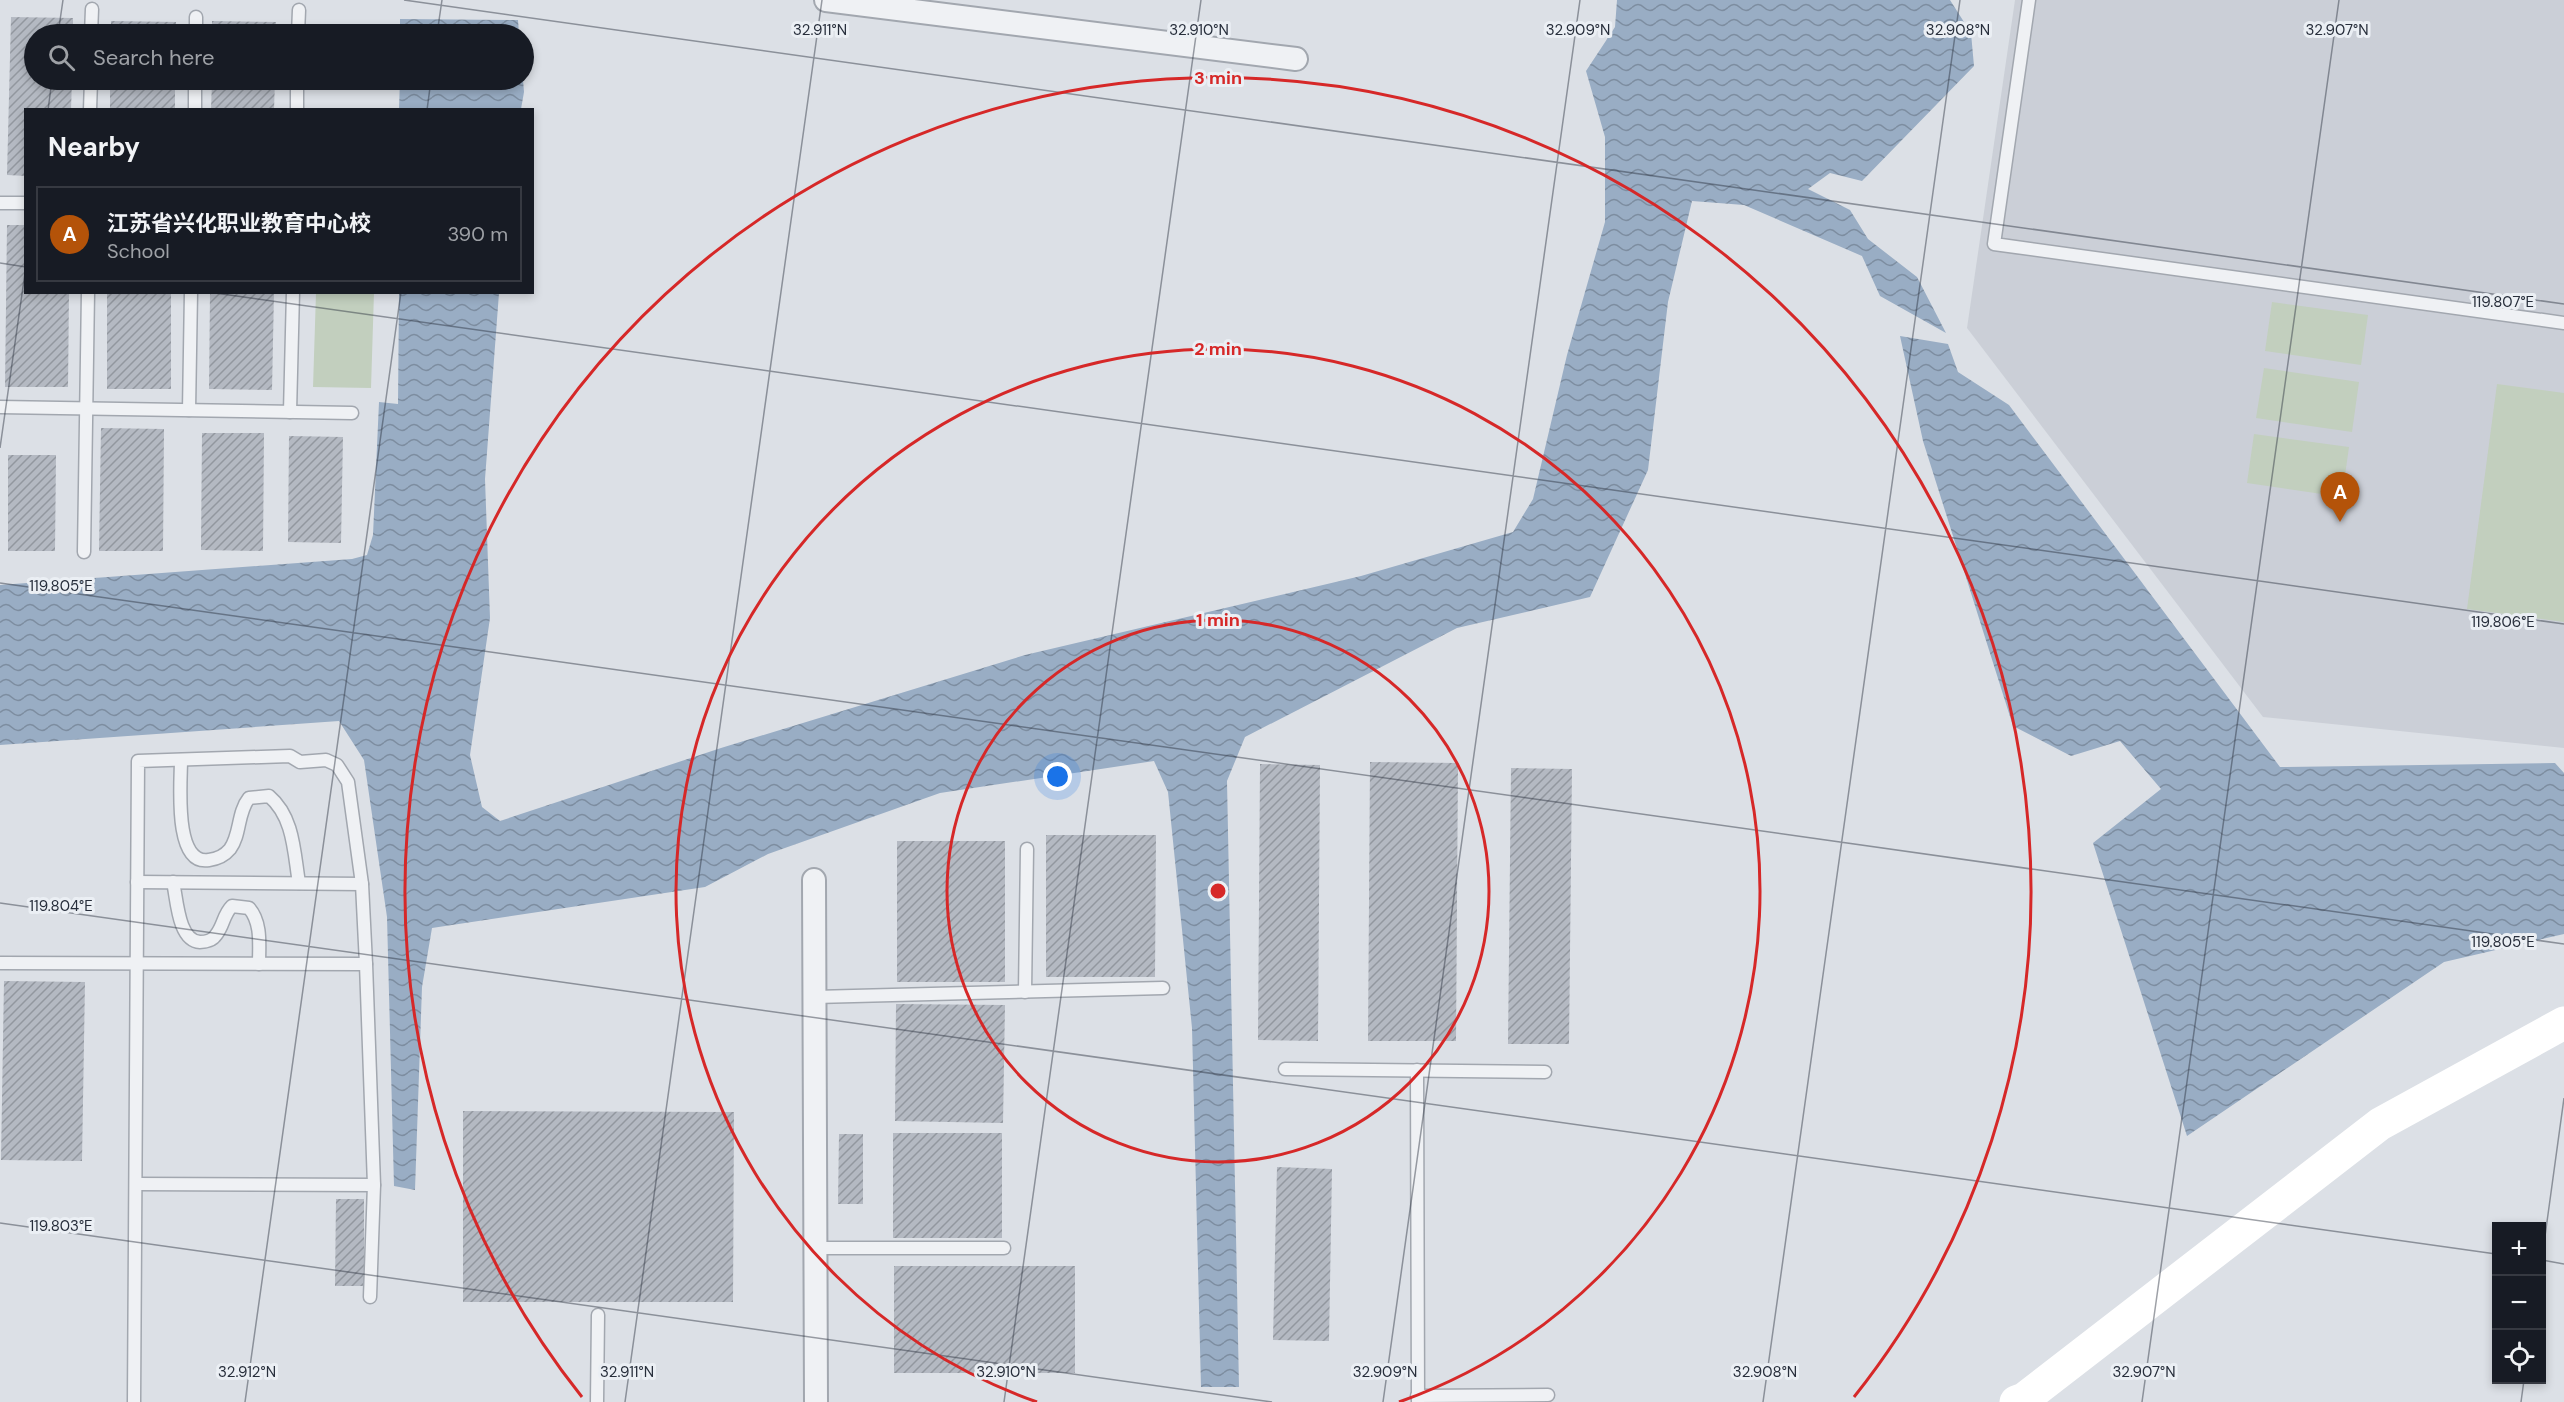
<!DOCTYPE html>
<meta charset="utf-8">
<style>
body{margin:0;font-family:"DM Sans","Noto Sans SC",sans-serif;background:#20242c;color:#f1f3f6}
.controls{position:absolute;right:18px;bottom:18px;display:grid;overflow:hidden;border-radius:0px;box-shadow:0 3px 9px #0003}
.controls button{width:54px;height:54px;display:grid;place-items:center;padding:0;border:0;border-bottom:2px solid #363941;background:#171b24;color:#f1f3f6;font:30px sans-serif}
.you{position:absolute;left:1058px;top:777px;width:21px;height:21px;margin:-15px;border:4px solid #fff;border-radius:50%;background:#1a73e8;box-shadow:0 0 0 9px #1a73e833}
.badge{display:grid;place-items:center;width:39px;height:39px;border-radius:50%;background:#b45309;color:#fff;font-size:20px;font-weight:700}
.pin{position:absolute;translate:-50% -50px;filter:drop-shadow(0 2px 3px #0008)}
.pin::after{content:'';position:absolute;top:32px;width:21px;height:18px;background:inherit;clip-path:polygon(0 0,100% 0,50% 100%)}
.list{margin:0;padding:0;list-style:none}
h2{display:flex;justify-content:space-between;align-items:center;height:78px;margin:0;padding:0 24px;font-size:26px}
h2 small{font-size:20px;font-weight:400;color:#9ea1a6}
.list li{display:grid;grid-template-columns:39px 1fr auto;gap:18px;align-items:center;box-sizing:border-box;height:96px;margin:0 12px 12px;padding:0 12px;border:2px solid #363941;border-radius:0px}
.list b{display:block;font-size:22px;white-space:nowrap}
.list p{margin:0;font-size:20px;white-space:nowrap;color:#9ea1a6}
.list em{font-size:20px;font-style:normal;color:#9ea1a6}
.icon{flex:none;width:33px;height:33px;fill:none;stroke:currentColor;stroke-width:2;stroke-linecap:round;stroke-linejoin:round}
.map{position:relative;flex:none;width:2564px;height:1402px;overflow:hidden}
.search{position:absolute;background:#171b24;box-shadow:0 3px 9px #0003;left:24px;top:24px;width:510px;height:66px;display:flex;align-items:center;gap:15px;box-sizing:border-box;padding:0 21px;border-radius:33px;color:#9ea1a6;font-size:22px}
.panel{position:absolute;background:#171b24;box-shadow:0 3px 9px #0003;left:24px;top:108px;width:510px;height:186px;border-radius:0px}
.map>svg:first-child{display:block}
</style>
<div class="map">
<svg width="2564" height="1402" viewBox="0 0 2564 1402">
<defs>
<pattern id="water-waves" width="16" height="10" patternUnits="userSpaceOnUse" patternTransform="scale(1.5)"><rect width="16" height="10" fill="#99adc4"/><path d="M0 5q4-4 8 0t8 0" fill="none" stroke="#7d8da0"/></pattern>
<pattern id="building-hatch" width="6" height="6" patternUnits="userSpaceOnUse" patternTransform="scale(1.5)"><rect width="6" height="6" fill="#b4b9c2"/><path d="M-1 1l2-2M0 6l6-6M5 7l2-2" fill="none" stroke="#92979f"/></pattern>
</defs>
<rect width="100%" height="100%" fill="#dce0e6"/>
<!-- built -->
<polygon fill="#cbcfd7" points="2015,0 2564,0 2564,748 2263,717 1967,328"/>
<!-- garden -->
<g fill="#c2cfbe">
<polygon points="316,293 374,293 371,388 313,387"/>
<polygon points="2272,302 2368,315 2361,365 2265,351"/>
<polygon points="2264,368 2359,382 2352,432 2256,418"/>
<polygon points="2497,384 2564,393 2564,622 2467,609"/>
<polygon points="2254,434 2349,447 2342,497 2247,483"/>
</g>
<!-- water -->
<g fill="url(#water-waves)">
<polygon points="1617,0 1950,0 1971,33 1974,66 1862,181 1830,173 1808,189 1850,210 1868,239 1917,277 1946,333 1880,296 1862,256 1744,205 1692,201 1668,302 1648,470 1590,597 1457,628 1245,737 1227,781 1239,1387 1201,1387 1192,1028 1168,792 1154,761 940,793 768,854 705,887 432,928 422,987 415,1190 394,1186 387,917 364,760 339,721 0,745 0,585 352,559 367,555 373,535 379,402 398,404 399,293 499,293 485,479 490,618 470,755 482,807 500,821 721,748 1025,655 1361,576 1513,532 1533,499 1567,355 1605,222 1605,137 1586,71 1615,27"/>
<polygon points="400,19 518,20 519,34 400,34"/>
<polygon points="400,80 523,80 524,92 521,109 399,109"/>
<polygon points="1900,336 1948,344 1958,372 2009,405 2280,767 2555,763 2564,773 2564,934 2444,962 2187,1136 2093,843 2161,789 2120,741 2071,756 2013,726 1923,441"/>
</g>
<!-- building -->
<g fill="url(#building-hatch)">
<polygon points="11,17 73,18 73,34 34,34 34,80 72,80 71,110 26,110 26,176 7,175"/>
<polygon points="111,21 176,22 176,34 111,34"/>
<polygon points="212,21 276,22 275,34 212,34"/>
<rect x="110" y="80" width="65" height="30"/>
<polygon points="212,80 275,80 274,110 211,110"/>
<polygon points="7,225 26,225 26,292 69,292 68,387 5,387"/>
<rect x="107" y="292" width="64" height="97"/>
<polygon points="210,292 274,292 272,390 209,389"/>
<polygon points="101,428 164,429 163,551 99,551"/>
<polygon points="202,433 264,433 263,551 201,550"/>
<polygon points="289,436 343,437 341,543 288,542"/>
<polygon points="8,455 56,455 55,551 8,551"/>
<polygon points="1370,762 1458,763 1456,1041 1368,1041"/>
<polygon points="1260,764 1320,765 1318,1041 1258,1040"/>
<polygon points="1511,768 1572,769 1569,1044 1508,1044"/>
<polygon points="1046,835 1156,835 1155,977 1046,977"/>
<rect x="897" y="841" width="108" height="141"/>
<polygon points="4,981 85,982 82,1161 1,1160"/>
<polygon points="896,1004 1005,1005 1003,1123 895,1121"/>
<polygon points="463,1111 734,1112 733,1302 463,1302"/>
<rect x="893" y="1133" width="109" height="105"/>
<polygon points="839,1134 863,1134 863,1204 838,1204"/>
<polygon points="1277,1167 1332,1169 1329,1341 1273,1340"/>
<polygon points="336,1199 364,1199 364,1286 335,1286"/>
<rect x="894" y="1266" width="181" height="107"/>
</g>
<g fill="none" stroke-linecap="round" stroke-linejoin="round">
<defs>
<g id="lane">
<polyline points="2029,0 1994,244 2564,323"/>
<polyline points="91,34 92,9"/>
<polyline points="196,34 196,17"/>
<polyline points="298,34 299,10"/>
<polyline points="90,110 91,80"/>
<polyline points="195,110 195,80"/>
<polyline points="297,110 297,80"/>
<polyline points="0,203 26,203"/>
<polyline points="0,407 352,413"/>
<polyline points="189,410 191,292"/>
<polyline points="290,412 293,292"/>
<polyline points="84,552 88,292"/>
<path d="M181,760C181,782 173,866 209,860C217,859 225,855 230,849C241,834 237,813 249,798L269,796C294,817 294,853 299,883"/>
<polyline points="137,882 362,884"/>
<path d="M173,882C177,899 178,941 200,942C206,942 213,940 216,935C224,925 223,915 232,906L249,908C262,923 259,945 259,964"/>
<polyline points="0,963 366,964"/>
<polyline points="1025,992 1027,849"/>
<polyline points="815,997 1163,988"/>
<polyline points="1285,1069 1545,1072"/>
<polyline points="1417,1070 1418,1402"/>
<polyline points="136,1184 374,1185"/>
<polyline points="816,1248 1004,1248"/>
<polyline points="1417,1396 1548,1395"/>
<polyline points="134,1402 138,761 290,756 300,762 326,760 337,765 348,782 362,884 366,964 374,1185 370,1297"/>
<polyline points="597,1402 598,1315"/>
</g>
<g id="street">
<polyline points="826,0 1296,59"/>
<polyline points="814,880 816,1402"/>
</g>
</defs>
<!-- lane casing -->
<use href="#lane" stroke="#a2a7af" stroke-width="15"/>
<!-- street casing -->
<use href="#street" stroke="#a2a7af" stroke-width="26"/>
<!-- lane -->
<use href="#lane" stroke="#eff1f4" stroke-width="12"/>
<!-- street -->
<use href="#street" stroke="#eff1f4" stroke-width="22"/>
<!-- secondary -->
<polyline stroke="#fff" stroke-width="33" points="2016,1402 2024,1399 2380,1124 2564,1023"/>
</g>
<!-- ticks -->
<path fill="none" stroke="#272e3b" stroke-width="1.5" stroke-opacity="0.45" d="M404,0L2564,304M58,34L63,0M437,34L442,0M48,110L52,80M427,110L431,80M0,263L26,267M208,292L2564,624M0,448L26,266M0,583L2564,944M0,903L2496,1254M0,1223L1272,1402M2542,1258L2564,1098M2542,1260L2564,1264M245,1402L401,292M625,1402L822,0M1004,1402L1201,0M1383,1402L1580,0M1763,1402L1960,0M2142,1402L2339,0M2521,1402L2524,1380"/>
<!-- distance rings -->
<g fill="none" stroke="#d62828" stroke-width="3">
<circle cx="1218" cy="891" r="271"/>
<path d="M1037 1402A542 542 0 1 1 1399 1402"/>
<path d="M582 1397A813 813 0 1 1 1854 1397"/>
</g>
<g font-size="15" text-anchor="middle" fill="#272e3b" stroke="#ebeff4" stroke-width="6" stroke-linejoin="round" paint-order="stroke">
<text x="820" y="35">32.911°N</text>
<text x="1199" y="35">32.910°N</text>
<text x="1578" y="35">32.909°N</text>
<text x="1958" y="35">32.908°N</text>
<text x="2337" y="35">32.907°N</text>
<text x="2503" y="307">119.807°E</text>
<text x="61" y="591">119.805°E</text>
<text x="2503" y="627">119.806°E</text>
<text x="61" y="911">119.804°E</text>
<text x="2503" y="947">119.805°E</text>
<text x="61" y="1231">119.803°E</text>
<text x="247" y="1377">32.912°N</text>
<text x="627" y="1377">32.911°N</text>
<text x="1006" y="1377">32.910°N</text>
<text x="1385" y="1377">32.909°N</text>
<text x="1765" y="1377">32.908°N</text>
<text x="2144" y="1377">32.907°N</text>
</g>
<circle cx="1218" cy="891" r="9" fill="#d62828" stroke="#ebeff4" stroke-width="3"/>
<g font-size="18" text-anchor="middle" font-weight="bold" fill="#d62828" stroke="#ebeff4" stroke-width="6" stroke-linejoin="round" paint-order="stroke">
<text x="1218" y="84">3 min</text>
<text x="1218" y="355">2 min</text>
<text x="1218" y="626">1 min</text>
</g>
</svg>
<div class="controls">
<button>+</button>
<button>−</button>
<button><svg class="icon" aria-label="locate" viewBox="0 0 24 24"><circle cx="12" cy="12" r="6"/><path d="M12 2v4M12 18v4M2 12h4M18 12h4"/></svg></button>
</div>
<div class="you"></div>
<div class="pin badge" style="left:2340px;top:522px">A</div>
<div class="search"><svg class="icon" aria-label="search" viewBox="0 0 24 24"><circle cx="10" cy="10" r="6"/><path d="M15 15l6 6"/></svg>Search here</div>
<section class="panel">
<h2>Nearby<small></small></h2>
<ul class="list">
<li><span class="badge">A</span><div><b>江苏省兴化职业教育中心校</b><p>School</p></div><em>390 m</em></li>
</ul>
</section>
</div>
